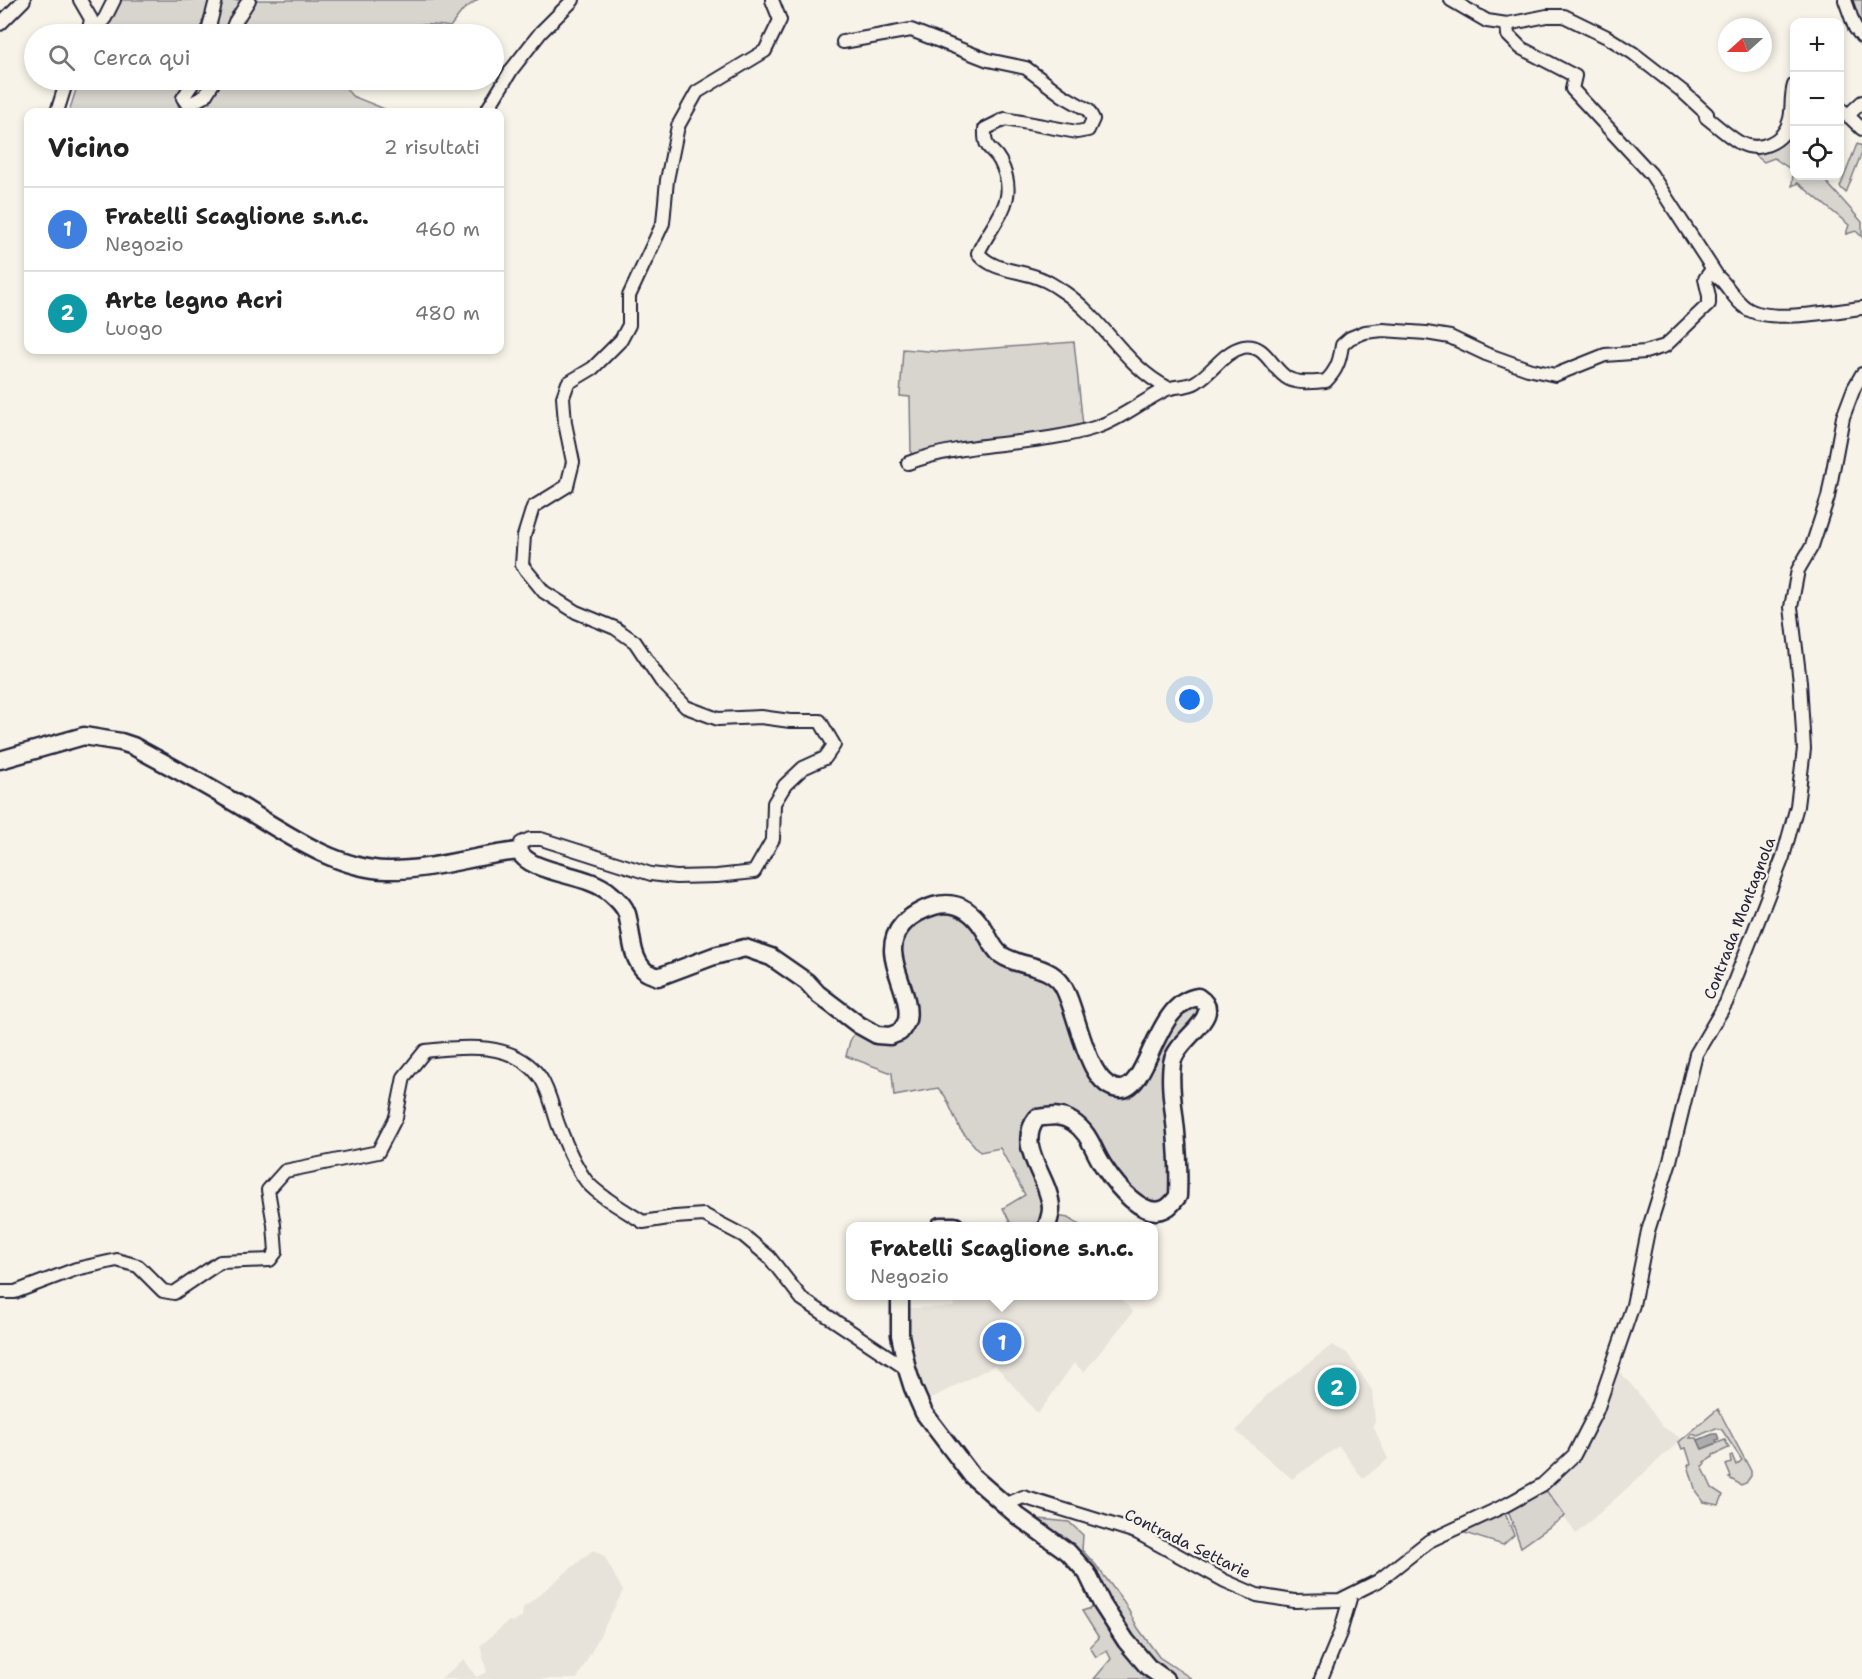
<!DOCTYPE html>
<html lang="it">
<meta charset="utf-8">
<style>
body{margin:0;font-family:"Shantell Sans",sans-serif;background:#f6f6f6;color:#222}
.controls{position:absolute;right:18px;top:18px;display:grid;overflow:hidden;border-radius:12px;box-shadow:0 3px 9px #0003}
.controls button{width:54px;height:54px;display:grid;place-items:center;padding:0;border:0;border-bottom:2px solid #e0e0e0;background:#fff;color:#222;font:30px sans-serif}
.compass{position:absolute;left:1718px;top:18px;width:54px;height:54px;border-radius:50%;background:#fff;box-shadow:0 3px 9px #0003;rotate:249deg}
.you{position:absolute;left:1190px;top:700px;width:21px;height:21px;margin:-15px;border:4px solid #fff;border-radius:50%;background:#1a73e8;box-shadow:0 0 0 9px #1a73e833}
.badge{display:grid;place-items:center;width:39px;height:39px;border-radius:50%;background:#0b8043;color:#fff;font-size:20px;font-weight:700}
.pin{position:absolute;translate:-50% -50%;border:3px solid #fff;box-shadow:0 2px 6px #0006}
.popup{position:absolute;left:846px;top:1222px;width:312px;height:78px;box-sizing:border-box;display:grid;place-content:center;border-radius:12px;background:#fff;filter:drop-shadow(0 2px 4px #0005);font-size:20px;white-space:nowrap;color:#767676}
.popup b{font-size:22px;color:#222}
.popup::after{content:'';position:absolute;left:50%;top:100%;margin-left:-12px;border:12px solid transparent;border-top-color:#fff}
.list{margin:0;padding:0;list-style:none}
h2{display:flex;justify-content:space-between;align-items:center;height:78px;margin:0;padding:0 24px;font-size:26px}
h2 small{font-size:20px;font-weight:400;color:#767676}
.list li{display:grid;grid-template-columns:39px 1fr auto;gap:18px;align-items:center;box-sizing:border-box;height:84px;padding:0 24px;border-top:2px solid #e0e0e0}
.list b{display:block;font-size:22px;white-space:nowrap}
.list p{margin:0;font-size:20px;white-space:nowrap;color:#767676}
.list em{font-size:20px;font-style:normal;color:#767676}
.icon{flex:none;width:33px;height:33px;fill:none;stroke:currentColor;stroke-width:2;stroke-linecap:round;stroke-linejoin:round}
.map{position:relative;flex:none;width:1862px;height:1679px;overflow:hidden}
.search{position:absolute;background:#fff;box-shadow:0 3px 9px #0003;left:24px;top:24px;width:480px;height:66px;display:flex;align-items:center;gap:15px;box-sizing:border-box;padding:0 21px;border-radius:33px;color:#767676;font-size:22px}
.panel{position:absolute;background:#fff;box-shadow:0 3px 9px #0003;left:24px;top:108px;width:480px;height:246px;border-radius:12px}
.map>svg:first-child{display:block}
</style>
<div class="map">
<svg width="1862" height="1679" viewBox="0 0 1862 1679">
<rect width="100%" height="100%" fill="#f7f3e8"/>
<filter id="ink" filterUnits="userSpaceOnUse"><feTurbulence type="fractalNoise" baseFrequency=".0167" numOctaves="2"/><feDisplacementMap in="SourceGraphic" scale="12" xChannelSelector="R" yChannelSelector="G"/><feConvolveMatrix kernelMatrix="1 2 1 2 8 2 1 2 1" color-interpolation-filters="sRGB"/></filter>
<g filter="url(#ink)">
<!-- built -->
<g fill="#e7e3db">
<polygon points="957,1296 1118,1296 1133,1312 1084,1372 1074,1363 1038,1414 995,1365 928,1400 908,1339 909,1308 953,1307"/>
<polygon points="1332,1345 1347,1353 1372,1390 1375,1421 1373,1426 1388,1459 1363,1479 1339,1446 1292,1479 1236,1431 1268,1394"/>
<polygon points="1617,1369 1635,1389 1663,1427 1682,1439 1576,1534 1542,1485 1574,1455"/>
<polygon points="593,1550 604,1556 623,1591 577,1679 441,1679 464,1659 476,1677 487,1672 480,1646 509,1621 514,1622 522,1617 523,1608"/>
</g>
<!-- green -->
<g fill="#d8d5cf" stroke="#7d7c85" stroke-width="1.5">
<polygon points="119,0 210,0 202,22 203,34 102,34"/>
<polygon points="219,0 243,0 236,9 227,34 212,34"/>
<path d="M256,0H477L463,10L450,27C422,23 400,23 373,34H237L240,25Z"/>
<polygon points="1845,0 1862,0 1862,37"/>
<polygon points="79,80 188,80 177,98 179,110 188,112 209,100 220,80 339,80 352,96 392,112 69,112"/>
<polygon points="1794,110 1794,176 1821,176 1862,222 1862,237 1856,231 1846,234 1849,225 1798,183 1792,186 1793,171 1774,158 1764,162 1752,153 1753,145 1776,141"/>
<polygon points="1857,144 1862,146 1862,152 1846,193 1840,187"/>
<polygon points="1074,342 1083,426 911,454 910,397 900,396 903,349 941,352"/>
<polygon points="959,905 990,943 1049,972 1088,1057 1124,1090 1169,1018 1205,1002 1172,1062 1179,1162 1168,1208 1132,1202 1090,1138 1056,1115 1030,1127 1047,1226 1012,1226 1003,1208 1025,1195 1000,1148 980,1152 960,1129 945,1096 938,1088 894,1096 892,1073 846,1056 850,1041 859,1025 877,1035 907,1021 896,971 902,924"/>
<polygon points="1057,1216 1068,1218 1081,1226 1055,1226"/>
<polygon points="1718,1409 1751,1471 1751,1476 1746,1483 1741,1485 1729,1478 1731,1477 1726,1465 1731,1463 1730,1456 1732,1455 1736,1465 1742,1460 1722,1430 1716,1428 1698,1436 1692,1434 1690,1438 1697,1438 1702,1449 1725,1440 1729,1448 1713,1455 1713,1457 1704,1462 1705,1464 1702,1466 1712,1488 1723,1495 1719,1505 1704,1502 1696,1492 1688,1465 1691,1464 1686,1448 1682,1449 1679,1442"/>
<polygon points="1542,1485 1565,1516 1521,1547 1506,1505"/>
<polygon points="1504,1511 1514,1535 1503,1545 1458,1531"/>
<polygon points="1026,1512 1039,1519 1069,1522 1083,1535 1082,1550 1095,1564 1124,1602 1138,1628 1159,1657 1192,1679 1094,1679 1111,1659 1107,1651 1096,1657 1090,1647 1099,1638 1082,1611 1101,1605 1087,1573 1019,1517"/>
</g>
<!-- water -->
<polygon fill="#aeabad" stroke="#76747f" stroke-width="1.5" points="1713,1434 1717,1434 1719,1439 1716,1440 1717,1443 1702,1449 1698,1440"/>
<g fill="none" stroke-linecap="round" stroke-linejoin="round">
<defs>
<g id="minor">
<polyline points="80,0 91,19 88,34"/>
<path d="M1451,0L1487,21L1507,24L1547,16H1564L1607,37L1633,53L1682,91L1707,114L1706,117C1717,126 1728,136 1740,143C1759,153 1783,142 1789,122C1793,112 1790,98 1794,85"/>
<polyline points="1845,0 1855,28 1862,37"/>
<polyline points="0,24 24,0"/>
<polyline points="1507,24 1508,35 1521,48 1575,76 1572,89 1651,174 1716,274"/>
<polyline points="92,34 105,18 114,0"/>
<polyline points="209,34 209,27 216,0"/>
<polyline points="230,34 235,22 249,0"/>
<path d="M843,42L911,30L988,60L1026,68L1062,95L1088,110L1093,119L1088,130L1077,132L1005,119L985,129C984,152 992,146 1000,161C1021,202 994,218 978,253C994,273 1022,269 1044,280C1051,283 1058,288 1064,292C1104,319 1124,366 1168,388"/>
<polyline points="195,80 183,98 188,105 205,96 215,80"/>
<polyline points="1840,108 1862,129"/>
<polyline points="57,112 67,80"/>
<polyline points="486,112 512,69 541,32 573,0"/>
<polyline points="1847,116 1862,102"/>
<path d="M908,463C968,440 1036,447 1097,427C1121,419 1142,401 1165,390C1174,385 1187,388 1196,382C1213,372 1223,352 1243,347C1266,342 1272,371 1289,379C1300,384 1314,382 1326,381C1337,370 1340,360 1342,345L1350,338L1365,332L1383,330L1426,333L1450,337L1486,354L1528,369L1555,375L1605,355L1645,352L1665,346L1709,304V296L1705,279L1710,272C1726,279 1732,299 1746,308C1769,324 1834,311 1862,308"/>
<polyline points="519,851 521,843 530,839 541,839 651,874 676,877 717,876 754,872 773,839 774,803 785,785 803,768 825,758 834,745 820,721 790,721 761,717 718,719 686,707 661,681 635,642 615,628 576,612 544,592 522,565 524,536 533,507 567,486 573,462 565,423 563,397 568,383 593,368 621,340 629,325 629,296 663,223 667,180 678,126 697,92 765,51 780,20 772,0"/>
<path d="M0,1292H15L76,1269L117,1260L138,1266L163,1291L174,1293L220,1262L270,1260L276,1252L274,1225L268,1190L285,1171L378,1152L396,1117L404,1077L425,1051C464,1046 514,1041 540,1077C549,1090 553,1110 558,1124C566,1144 574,1165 587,1182C600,1197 626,1211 643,1222L675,1217L704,1215L744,1236L769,1257L802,1299L907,1369"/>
<polyline points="1007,1504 1023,1497 1136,1532 1225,1581 1257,1595 1294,1601 1340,1600 1378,1581 1429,1541 1506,1505 1542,1485 1574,1455 1597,1410 1633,1305 1648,1231 1670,1161 1696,1054 1726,1003 1783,857 1797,806 1804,749 1800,682 1791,607 1798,570 1812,546 1828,497 1843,417 1854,388 1862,374"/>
<polyline points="1321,1679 1340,1633 1351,1595"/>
</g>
<g id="major">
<path d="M0,760L84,736L121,742L133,746C164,763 195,779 225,797C273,824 330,869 387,870C431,871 475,855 519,851C530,874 588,873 610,893C617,899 624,905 627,914C632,932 630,957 645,971C648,974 655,975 658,977L714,956L745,948L771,957L807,982L818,994L859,1025L877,1035L890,1036L900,1032C902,1029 906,1024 907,1020C913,990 876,953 903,924C910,916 923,909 934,906C955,900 971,909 983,928C989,937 992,947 1000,954C1019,968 1046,963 1061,983C1078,1006 1085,1088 1120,1089C1149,1090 1154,1003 1198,997C1227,1016 1177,1037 1172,1063C1169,1086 1174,1110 1176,1132C1178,1154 1179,1175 1178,1196C1175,1200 1172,1204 1168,1207C1145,1223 1115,1184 1104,1167C1093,1151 1090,1133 1073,1122C1061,1114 1050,1116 1037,1118C1014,1147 1050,1177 1051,1208C1051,1214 1049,1220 1047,1226"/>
<polyline points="940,1226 955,1226"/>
<polyline points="900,1296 900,1335 907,1369 913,1388 924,1413 972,1476 1019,1517 1068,1552 1087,1573 1102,1604 1126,1641 1148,1667 1165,1679"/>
</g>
</defs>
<!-- minor casing -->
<use href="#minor" stroke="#22223b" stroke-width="16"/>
<!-- major casing -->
<use href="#major" stroke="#22223b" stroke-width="21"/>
<!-- minor -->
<use href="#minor" stroke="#f7f3e8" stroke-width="12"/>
<!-- major -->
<use href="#major" stroke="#f7f3e8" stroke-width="16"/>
</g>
</g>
<g text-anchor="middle" stroke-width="4.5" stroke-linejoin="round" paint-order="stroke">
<!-- street labels -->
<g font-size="16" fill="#22223b" stroke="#f7f3e8">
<text transform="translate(1739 918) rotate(-69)" y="6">Contrada Montagnola</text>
<text transform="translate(1188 1543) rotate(26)" y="6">Contrada Settarie</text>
</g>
</g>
</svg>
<div class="controls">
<button>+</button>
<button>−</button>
<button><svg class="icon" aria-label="locate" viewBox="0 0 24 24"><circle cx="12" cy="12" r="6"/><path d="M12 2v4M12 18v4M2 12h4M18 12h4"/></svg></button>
</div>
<svg class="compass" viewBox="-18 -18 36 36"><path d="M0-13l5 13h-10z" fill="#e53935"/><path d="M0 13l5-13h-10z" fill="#767676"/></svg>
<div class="you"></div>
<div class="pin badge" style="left:1002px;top:1342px;background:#3f7fe0">1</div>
<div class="popup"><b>Fratelli Scaglione s.n.c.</b>Negozio</div>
<div class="pin badge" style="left:1337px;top:1387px;background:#0f9aa8">2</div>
<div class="search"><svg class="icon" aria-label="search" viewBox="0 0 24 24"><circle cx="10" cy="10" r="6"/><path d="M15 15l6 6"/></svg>Cerca qui</div>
<section class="panel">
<h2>Vicino<small>2 risultati</small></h2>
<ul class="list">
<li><span class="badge" style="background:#3f7fe0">1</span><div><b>Fratelli Scaglione s.n.c.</b><p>Negozio</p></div><em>460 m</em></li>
<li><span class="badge" style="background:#0f9aa8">2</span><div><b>Arte legno Acri</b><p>Luogo</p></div><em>480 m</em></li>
</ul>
</section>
</div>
